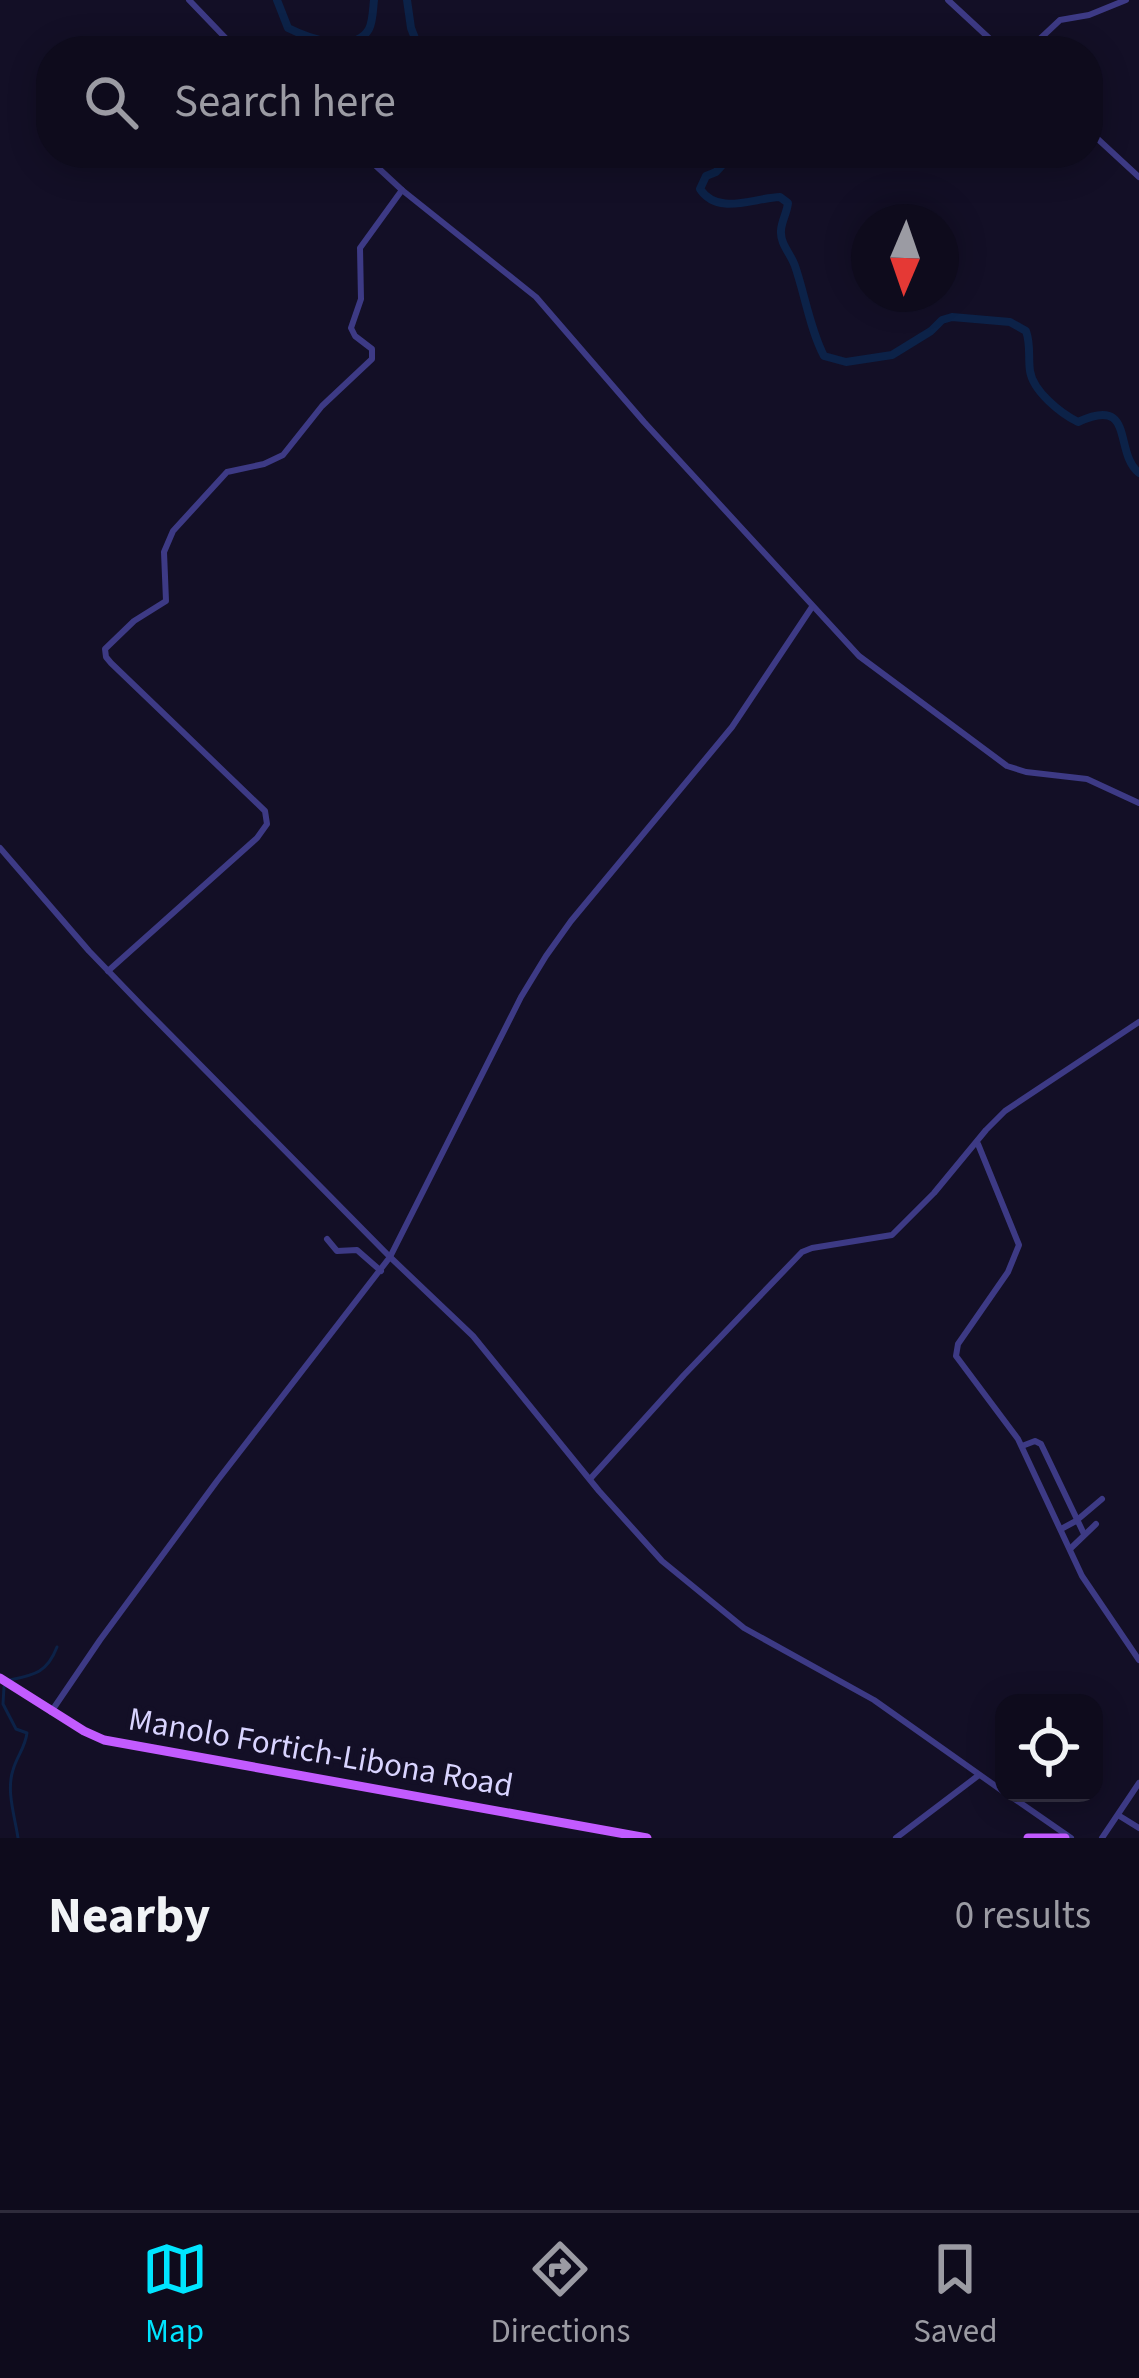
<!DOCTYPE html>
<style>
body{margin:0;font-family:"Source Sans 3",sans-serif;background:#171425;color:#f1f3f6}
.controls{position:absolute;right:36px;bottom:36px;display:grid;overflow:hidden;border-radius:24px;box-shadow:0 6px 30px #0003}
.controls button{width:108px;height:108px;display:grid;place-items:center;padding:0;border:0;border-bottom:3px solid #2e2b3b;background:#0e0b1c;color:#f1f3f6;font:60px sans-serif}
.compass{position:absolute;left:851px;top:204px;width:108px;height:108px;border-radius:50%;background:#0e0b1c;box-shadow:0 6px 30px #0003;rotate:182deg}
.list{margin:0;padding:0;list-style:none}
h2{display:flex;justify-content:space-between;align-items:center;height:156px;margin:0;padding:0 48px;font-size:51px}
h2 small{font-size:39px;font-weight:400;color:#9b9ba3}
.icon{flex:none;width:66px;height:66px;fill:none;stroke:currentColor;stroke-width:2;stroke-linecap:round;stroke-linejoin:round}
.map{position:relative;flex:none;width:1139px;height:1838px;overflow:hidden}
.search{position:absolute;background:#0e0b1c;box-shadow:0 6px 30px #0003;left:36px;right:36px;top:36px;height:132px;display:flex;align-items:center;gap:30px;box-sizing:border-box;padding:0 42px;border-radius:48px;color:#9b9ba3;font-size:45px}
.sheet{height:372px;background:#0e0b1c}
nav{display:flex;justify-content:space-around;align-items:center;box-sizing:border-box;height:168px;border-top:3px solid #2e2b3b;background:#0e0b1c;font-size:33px;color:#9b9ba3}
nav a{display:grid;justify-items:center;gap:6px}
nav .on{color:#00e5ff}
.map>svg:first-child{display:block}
</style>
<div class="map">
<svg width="1139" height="1838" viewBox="0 0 1139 1838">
<rect width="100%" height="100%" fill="#130f26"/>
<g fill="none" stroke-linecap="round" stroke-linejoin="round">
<!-- stream -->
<g stroke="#0c2248" stroke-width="3">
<path d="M10,1680C34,1675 47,1673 57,1647"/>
<path d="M4,1687L3,1704L16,1729L27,1733C25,1748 17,1756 13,1770C6,1791 15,1817 18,1838"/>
</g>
<!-- river -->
<g stroke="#0c2248" stroke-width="8">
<path d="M277,0L288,28C308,38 354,55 369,29C373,21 373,8 374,0"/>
<polyline points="407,0 411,28 420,51"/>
<path d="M733,153L716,172L706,176L700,189C718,216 753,198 780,197L788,203C787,213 781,222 781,231C780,244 791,254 795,266C805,295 810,329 824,356L846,362L892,355L931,331L942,320L952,317L1010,322L1026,331C1031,345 1028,357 1030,371C1033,391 1060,413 1078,422C1136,395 1113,452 1139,473"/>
</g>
<!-- minor -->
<g stroke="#3d3a85" stroke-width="6">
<polyline points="189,0 238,51"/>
<polyline points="948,0 1003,51"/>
<polyline points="1027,51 1060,20 1089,15 1126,0"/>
<polyline points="1088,130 1139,177"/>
<polyline points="402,190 536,297 644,422 859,656 1007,766 1026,772 1087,779 1139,803"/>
<polyline points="0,848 89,951 143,1007 390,1257 473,1336 599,1491 662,1561 744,1628 874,1700 1004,1792"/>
<polyline points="108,971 257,838 267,824 265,811 111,663 106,657 105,649 134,621 166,601 164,552 173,531 227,472 264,464 283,455 322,406 372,359 372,349 355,336 351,328 361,299 360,248 402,190 362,153"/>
<polyline points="978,1144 1019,1245 1008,1272 958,1344 956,1356 1018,1439 1082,1576 1139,1660"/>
<polyline points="327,1239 337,1251 357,1250 381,1271"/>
<polyline points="1022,1446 1035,1441 1041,1444 1084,1534"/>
<polyline points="590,1479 684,1375 802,1252 812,1248 892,1235 934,1193 986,1130 1005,1111 1139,1022"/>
<polyline points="1061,1529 1076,1521 1102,1499"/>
<polyline points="1070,1549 1096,1524"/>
<polyline points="51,1712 100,1640 217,1481 390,1257 521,997 546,956 571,921 732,727 812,607"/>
<polyline points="1006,1793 1071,1838"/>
<polyline points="1118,1815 1139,1828"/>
<polyline points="896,1838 979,1775"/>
<polyline points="1102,1838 1139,1783"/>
</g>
<!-- major -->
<g stroke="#c25bff" stroke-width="9">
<polyline points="0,1678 84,1731 104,1740 647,1838"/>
<polyline points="1028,1838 1065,1838"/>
</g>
</g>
<g text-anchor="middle" stroke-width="10" stroke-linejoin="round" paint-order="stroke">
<!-- street labels -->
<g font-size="33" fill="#d9d4ff" stroke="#130f26">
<text transform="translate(321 1751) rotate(10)" y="12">Manolo Fortich-Libona Road</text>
</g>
</g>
</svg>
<div class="controls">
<button><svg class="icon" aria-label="locate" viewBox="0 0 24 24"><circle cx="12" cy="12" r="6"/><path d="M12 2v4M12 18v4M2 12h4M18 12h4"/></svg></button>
</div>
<svg class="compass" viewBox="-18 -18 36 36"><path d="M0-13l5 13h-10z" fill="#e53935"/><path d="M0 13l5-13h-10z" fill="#9b9ba3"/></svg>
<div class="search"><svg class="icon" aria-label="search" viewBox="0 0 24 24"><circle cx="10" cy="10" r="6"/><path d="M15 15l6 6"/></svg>Search here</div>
</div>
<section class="sheet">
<h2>Nearby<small>0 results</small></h2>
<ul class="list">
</ul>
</section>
<nav>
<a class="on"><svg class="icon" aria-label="map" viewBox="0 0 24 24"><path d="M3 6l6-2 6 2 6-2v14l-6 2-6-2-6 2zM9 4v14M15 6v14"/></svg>Map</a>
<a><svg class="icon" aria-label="directions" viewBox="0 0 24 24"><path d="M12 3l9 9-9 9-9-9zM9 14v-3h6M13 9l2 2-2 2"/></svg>Directions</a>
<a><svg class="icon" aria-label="saved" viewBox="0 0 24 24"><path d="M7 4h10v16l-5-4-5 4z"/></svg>Saved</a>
</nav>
